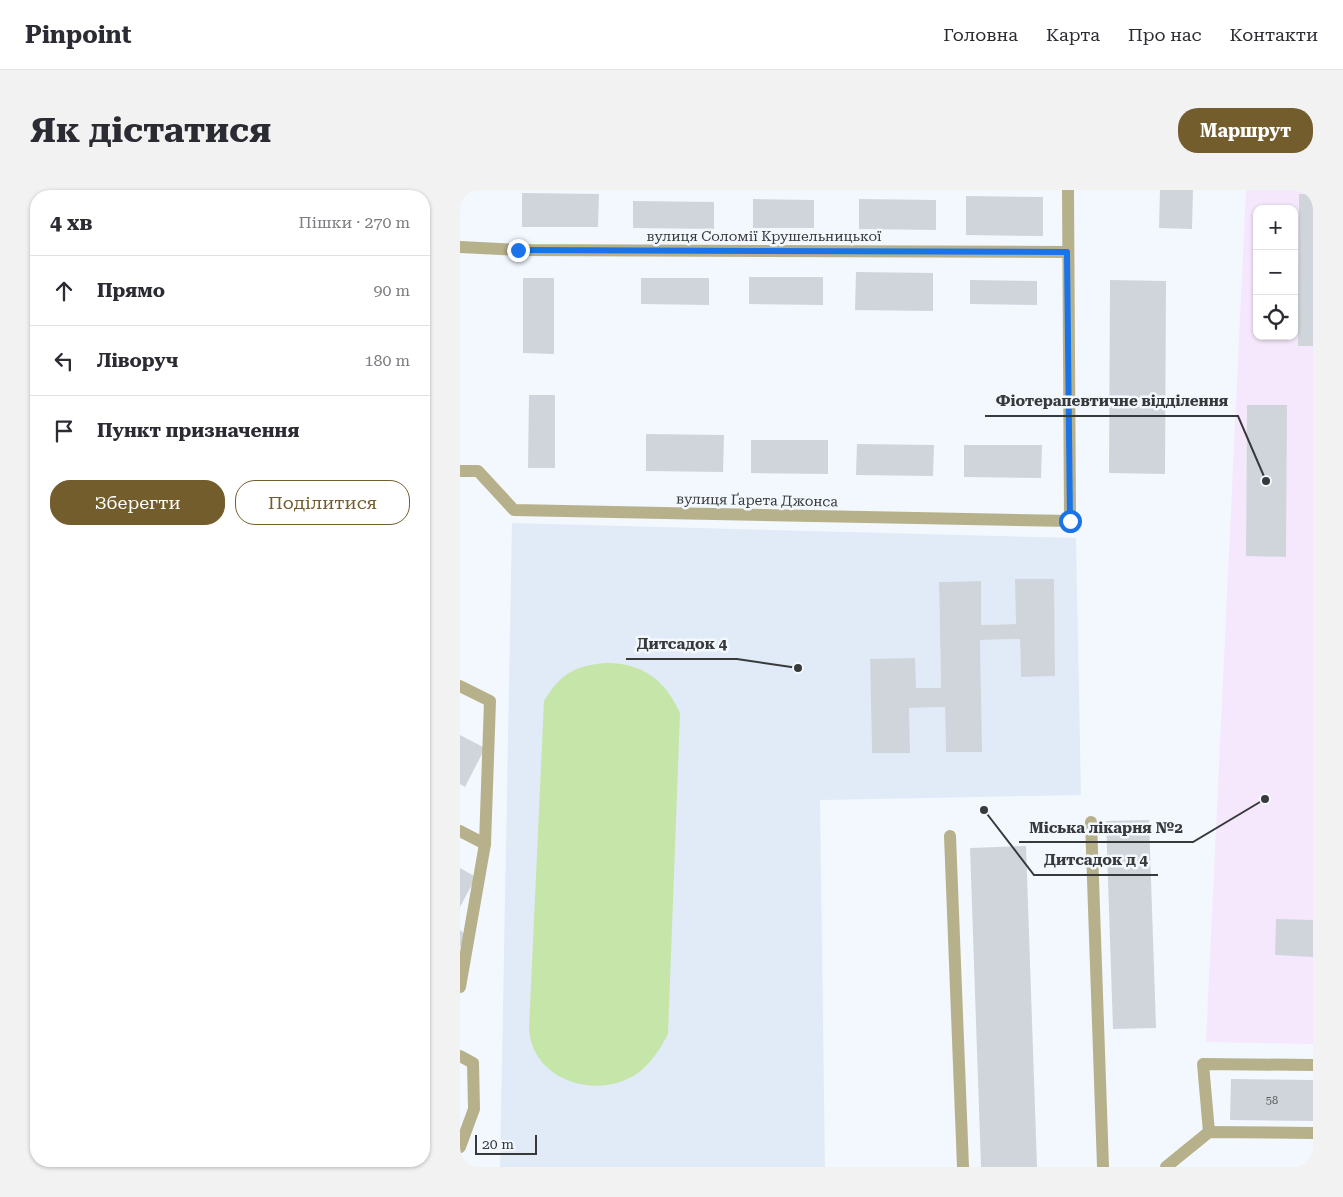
<!DOCTYPE html>
<html lang="uk">
<meta charset="utf-8">
<style>
body{margin:0;font-family:"Roboto Serif",serif;background:#f2f2f3;color:#2b2b33}
.controls{position:absolute;right:15px;top:15px;display:grid;overflow:hidden;border-radius:10px;box-shadow:0 1px 4px #0004}
.controls button{width:45px;height:45px;display:grid;place-items:center;padding:0;border:0;border-bottom:1px solid #e1e1e2;background:#fff;color:#2b2b33;font:25px sans-serif}
.scale{position:absolute;left:15px;bottom:12px;width:62px;box-sizing:border-box;padding-left:5px;border:2px solid #37393b;border-top:0;font-size:14px;line-height:18px;white-space:nowrap;color:#37393b;-webkit-text-stroke:4px #f2f8fe;paint-order:stroke}
.stop{position:absolute;width:15px;height:15px;margin:-11px;border:4px solid #1a73e8;border-radius:50%;background:#fff}
.stop.end{background:#1a73e8;border-color:#fff;box-shadow:0 1px 5px #0008}
.list{margin:0;padding:0;list-style:none}
h2{display:flex;justify-content:space-between;align-items:center;height:65px;margin:0;padding:0 20px;font-size:21px}
h2 small{font-size:16px;font-weight:400;color:#7c7c81}
.list li{display:grid;grid-template-columns:32px 1fr auto;gap:15px;align-items:center;box-sizing:border-box;height:70px;padding:0 20px;border-top:1px solid #e1e1e2}
.list b{display:block;font-size:19px;white-space:nowrap}
.list em{font-size:16px;font-style:normal;color:#7c7c81}
.actions{display:flex;gap:10px;padding:15px 20px}
.actions a{flex:1;padding:11px 0;border:1px solid #735d2d;border-radius:20px;text-align:center;font-size:18px;color:#735d2d}
.actions .main{background:#735d2d;color:#fff}
.icon{flex:none;width:28px;height:28px;fill:none;stroke:currentColor;stroke-width:2;stroke-linecap:round;stroke-linejoin:round}
.map{position:relative;flex:none;width:853px;height:977px;overflow:hidden;border-radius:20px}
header{display:flex;align-items:center;gap:30px;box-sizing:border-box;height:70px;padding:0 25px;background:#fff;border-bottom:1px solid #e1e1e2}
header strong{font-size:24px}
nav{display:flex;gap:28px;margin-inline-start:auto;font-size:18px}
.intro{display:flex;align-items:center;justify-content:space-between;box-sizing:border-box;height:120px;padding:0 30px}
h1{margin:0;font-size:35px}
.button{padding:12px 22px;border-radius:20px;background:#735d2d;color:#fff;font-size:18px;font-weight:700}
main{display:flex;gap:30px;padding:0 30px}
aside{flex:1;background:#fff;border-radius:20px;box-shadow:0 1px 4px #0004}
.map>svg:first-child{display:block}
</style>
<header>
<strong>Pinpoint</strong>
<nav><a>Головна</a><a>Карта</a><a>Про нас</a><a>Контакти</a></nav>
</header>
<div class="intro"><h1>Як дістатися</h1><a class="button">Маршрут</a></div>
<main>
<aside>
<h2>4 хв<small>Пішки · 270 m</small></h2>
<ul class="list">
<li><svg class="icon" aria-label="ahead" viewBox="0 0 24 24"><path d="M12 20V5M6 11l6-6 6 6"/></svg><div><b>Прямо</b></div><em>90 m</em></li>
<li><svg class="icon" aria-label="left" viewBox="0 0 24 24"><path d="M17 20v-9H6M10 6l-5 5 5 5"/></svg><div><b>Ліворуч</b></div><em>180 m</em></li>
<li><svg class="icon" aria-label="arrive" viewBox="0 0 24 24"><path d="M6 21V4h12l-3 4 3 4H6"/></svg><div><b>Пункт призначення</b></div></li>
</ul>
<div class="actions"><a class="main">Зберегти</a><a>Поділитися</a></div>
</aside>
<div class="map">
<svg width="853" height="977" viewBox="0 0 853 977">
<rect width="100%" height="100%" fill="#f2f8fe"/>
<!-- built -->
<path fill="#e1ebf7" fill-rule="evenodd" d="M52,333L616,348L621,605L360,610L365,977H40ZM556,389H593L595,486L561,487L560,449L520,450L521,562H486L485,517L449,518V563H412L410,469L456,498H481L479,392L520,391L521,435L556,434Z"/>
<!-- medical -->
<path fill="#f5e8fc" fill-rule="evenodd" d="M786,0H853V4H839L838,155L853,156V854L746,852ZM797,19H834V146H797ZM787,215H826L825,367L786,366Z"/>
<!-- green -->
<path fill="#c5e5a9" d="M146,473C183,473 205,490 220,523L208,844C201,858 191,873 178,883C138,911 72,891 69,839L84,511C101,483 114,476 146,473Z"/>
<!-- building -->
<g fill="#d0d5db">
<polygon points="700,0 733,0 732,39 699,38"/>
<polygon points="62,3 139,4 138,37 62,37"/>
<polygon points="839,4 853,4 853,156 838,156"/>
<polygon points="506,6 583,7 583,46 506,45"/>
<polygon points="293,9 354,10 354,38 293,38"/>
<polygon points="399,9 476,10 476,40 399,39"/>
<polygon points="173,11 254,12 254,39 173,38"/>
<polygon points="396,82 473,83 473,121 395,120"/>
<polygon points="289,87 363,87 363,115 289,114"/>
<polygon points="63,88 94,88 94,164 63,163"/>
<polygon points="181,88 249,88 249,115 181,114"/>
<polygon points="510,90 577,91 577,115 510,114"/>
<polygon points="650,90 706,91 705,284 649,283"/>
<polygon points="69,205 95,205 95,278 68,278"/>
<polygon points="787,215 827,215 826,367 786,366"/>
<polygon points="186,244 264,245 263,282 186,281"/>
<polygon points="291,250 368,250 368,284 291,283"/>
<polygon points="397,254 474,255 473,286 396,285"/>
<polygon points="504,255 582,255 581,288 504,287"/>
<polygon points="555,389 594,389 595,486 561,487 560,449 520,450 522,562 486,562 485,517 449,518 450,563 412,563 410,469 455,468 456,498 481,498 479,392 521,391 521,435 556,434"/>
<polygon points="0,545 25,558 5,597 0,594"/>
<polygon points="689,630 696,838 653,839 646,631"/>
<polygon points="566,656 577,977 521,977 510,658"/>
<polygon points="0,678 16,687 0,717"/>
<polygon points="816,729 853,730 853,767 815,765"/>
<polygon points="0,740 8,747 0,757"/>
<polygon points="771,889 853,890 853,931 770,930"/>
</g>
<g fill="none" stroke-linecap="round" stroke-linejoin="round">
<!-- service -->
<g stroke="#b7b18b" stroke-width="12">
<polyline points="0,496 30,511 25,654"/>
<polyline points="631,632 643,977"/>
<polyline points="0,641 25,654 0,797"/>
<polyline points="490,646 503,977"/>
<polyline points="0,866 13,873 14,919 0,957"/>
<polyline points="749,942 743,874 853,875"/>
<polyline points="706,977 749,942 853,943"/>
</g>
<!-- minor -->
<g stroke="#b7b18b" stroke-width="12">
<polyline points="0,57 58,60 607,62"/>
<polyline points="0,281 18,281 54,320 610,331 608,0"/>
</g>
</g>
<g fill="none" stroke-linecap="round" stroke-linejoin="round">
<!-- route -->
<polyline stroke="#1a73e8" stroke-width="6" points="58,60 607,62 610,331"/>
</g>
<g text-anchor="middle" stroke-width="5" stroke-linejoin="round" paint-order="stroke">
<!-- number labels -->
<g font-size="11" fill="#5d6063">
<text x="812" y="914">58</text>
</g>
<!-- street labels -->
<g font-size="14" fill="#37393b" stroke="#f2f8fe">
<text x="304" y="51">вулиця Соломії Крушельницької</text>
<text transform="translate(297 310) rotate(1)" y="5">вулиця Ґарета Джонса</text>
</g>
</g>
<!-- callouts -->
<path fill="none" stroke="#37393b" stroke-width="2" d="M806 291L778 226H525M338 478L277 469H166M805 609L733 652H559M524 620L574 685H698"/>
<g fill="#37393b" stroke="#f2f8fe" stroke-width="2">
<circle cx="806" cy="291" r="5"/>
<circle cx="338" cy="478" r="5"/>
<circle cx="805" cy="609" r="5"/>
<circle cx="524" cy="620" r="5"/>
</g>
<g font-size="15" text-anchor="middle" font-weight="bold" fill="#37393b" stroke="#f2f8fe" stroke-width="5" stroke-linejoin="round" paint-order="stroke">
<text x="652" y="216">Фіотерапевтичне відділення</text>
<text x="222" y="459">Дитсадок 4</text>
<text x="646" y="643">Міська лікарня №2</text>
<text x="636" y="675">Дитсадок д 4</text>
</g>
</svg>
<div class="controls">
<button>+</button>
<button>−</button>
<button><svg class="icon" aria-label="locate" viewBox="0 0 24 24"><circle cx="12" cy="12" r="6"/><path d="M12 2v4M12 18v4M2 12h4M18 12h4"/></svg></button>
</div>
<div class="scale">20 m</div>
<div class="stop" style="left:610px;top:331px"></div>
<div class="stop end" style="left:58px;top:60px"></div>
</div>
</main>
